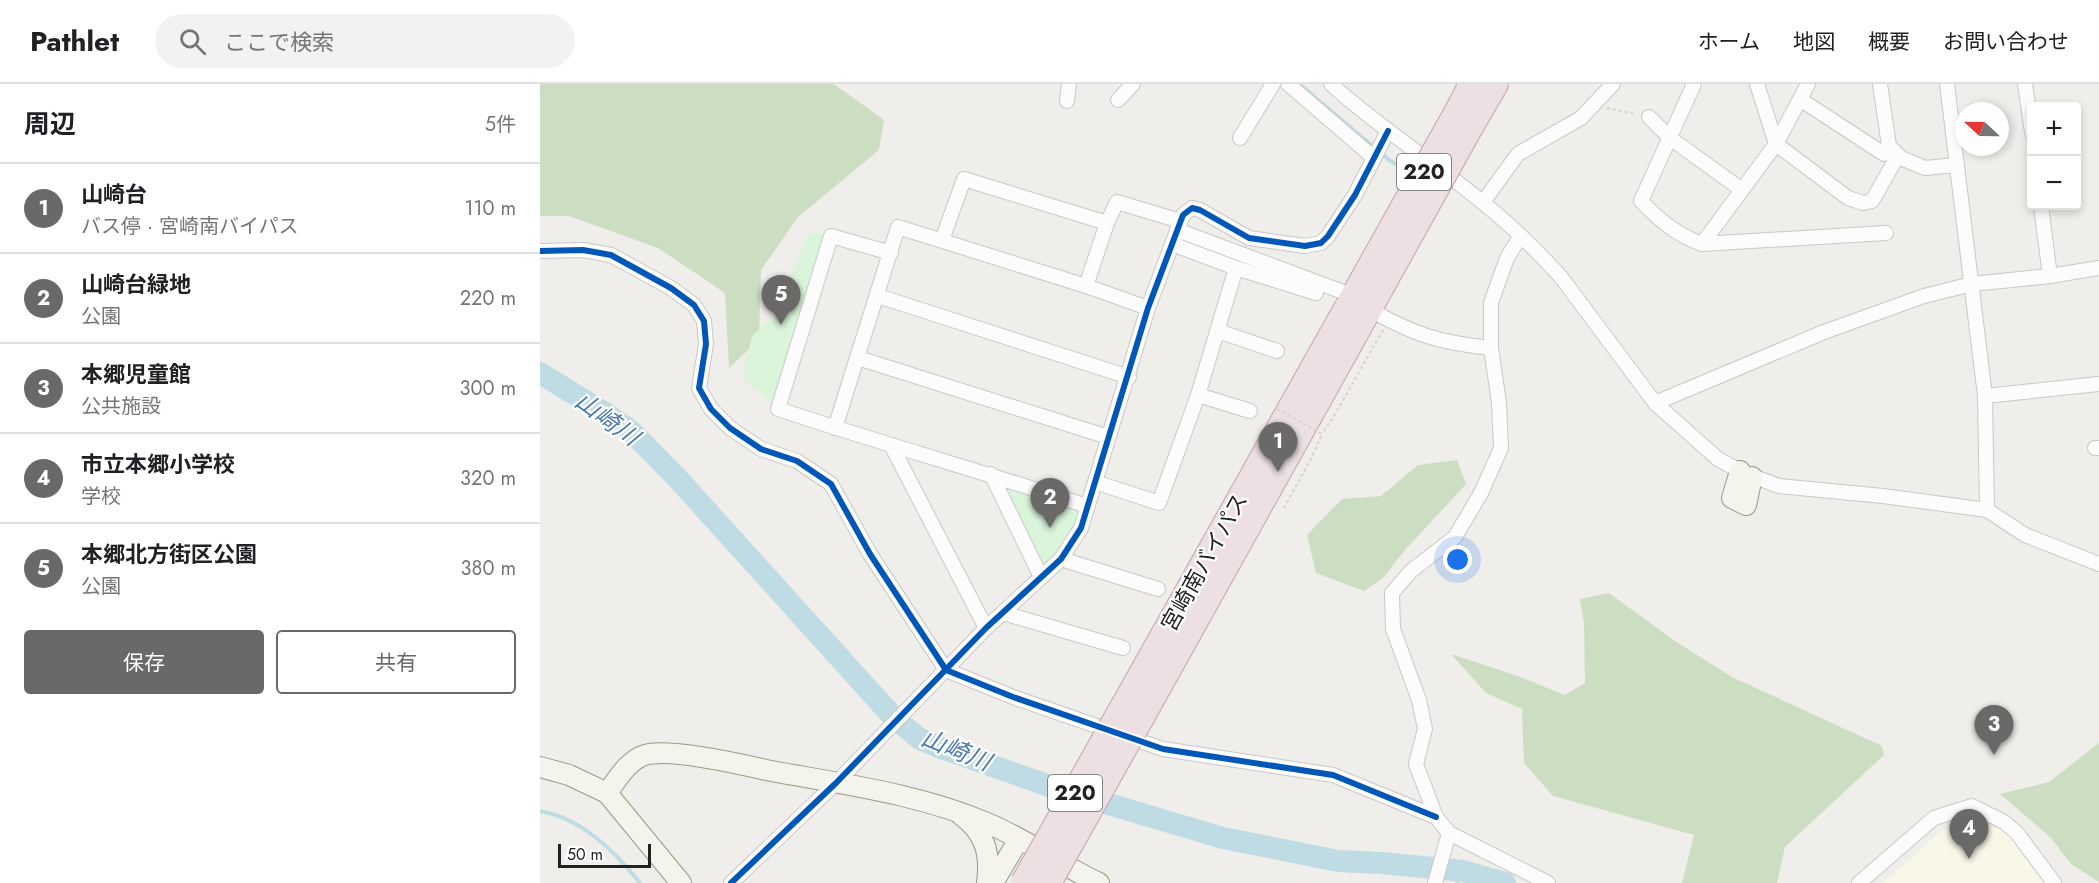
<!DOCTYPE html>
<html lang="ja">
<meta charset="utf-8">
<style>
body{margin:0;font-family:Jost,"Noto Sans JP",sans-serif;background:#f2f2f2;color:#202124}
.controls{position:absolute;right:18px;top:18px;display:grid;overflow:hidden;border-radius:6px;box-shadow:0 3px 9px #0003}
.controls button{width:54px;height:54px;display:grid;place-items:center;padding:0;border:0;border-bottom:2px solid #e0e0e0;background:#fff;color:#202124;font:30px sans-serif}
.compass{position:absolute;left:1415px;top:18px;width:54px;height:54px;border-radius:50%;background:#fff;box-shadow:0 3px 9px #0003;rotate:292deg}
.scale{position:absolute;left:18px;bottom:15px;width:93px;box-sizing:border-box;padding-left:6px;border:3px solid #222;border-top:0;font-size:16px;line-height:21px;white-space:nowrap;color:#222;-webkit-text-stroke:4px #fff;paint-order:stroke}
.you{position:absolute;left:918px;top:476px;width:21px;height:21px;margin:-15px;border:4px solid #fff;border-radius:50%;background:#1a73e8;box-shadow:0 0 0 9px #1a73e833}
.badge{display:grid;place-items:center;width:39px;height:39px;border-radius:50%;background:#6a6968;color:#fff;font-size:20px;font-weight:700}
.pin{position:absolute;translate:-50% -50px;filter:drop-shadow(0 2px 3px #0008)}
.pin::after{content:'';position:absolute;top:32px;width:21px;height:18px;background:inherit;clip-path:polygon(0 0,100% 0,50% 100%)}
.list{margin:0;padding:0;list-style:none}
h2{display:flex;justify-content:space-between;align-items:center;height:78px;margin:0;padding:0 24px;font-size:26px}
h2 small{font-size:20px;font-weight:400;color:#757577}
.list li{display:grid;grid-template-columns:39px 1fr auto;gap:18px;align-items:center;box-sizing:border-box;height:90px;padding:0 24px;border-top:2px solid #e0e0e0}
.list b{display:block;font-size:22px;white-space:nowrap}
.list p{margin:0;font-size:20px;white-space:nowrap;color:#757577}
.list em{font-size:20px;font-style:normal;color:#757577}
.actions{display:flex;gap:12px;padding:18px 24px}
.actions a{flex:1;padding:14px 0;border:2px solid #6a6968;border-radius:6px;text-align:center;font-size:21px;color:#6a6968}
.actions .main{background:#6a6968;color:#fff}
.icon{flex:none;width:33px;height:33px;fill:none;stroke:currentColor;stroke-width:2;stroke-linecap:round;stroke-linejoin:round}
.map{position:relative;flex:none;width:1559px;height:799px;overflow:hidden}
header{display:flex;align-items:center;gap:36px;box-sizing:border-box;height:84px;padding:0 30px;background:#fff;border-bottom:2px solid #e0e0e0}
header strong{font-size:28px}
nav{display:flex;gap:33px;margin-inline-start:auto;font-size:21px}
.search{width:420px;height:54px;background:#f2f2f2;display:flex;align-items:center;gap:15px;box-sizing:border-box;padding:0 21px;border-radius:33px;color:#757577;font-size:22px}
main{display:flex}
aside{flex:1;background:#fff}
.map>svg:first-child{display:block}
</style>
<header>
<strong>Pathlet</strong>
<div class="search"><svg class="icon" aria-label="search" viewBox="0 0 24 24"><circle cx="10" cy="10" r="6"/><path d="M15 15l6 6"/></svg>ここで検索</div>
<nav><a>ホーム</a><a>地図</a><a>概要</a><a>お問い合わせ</a></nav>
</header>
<main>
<aside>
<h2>周辺<small>5件</small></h2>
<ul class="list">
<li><span class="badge">1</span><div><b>山崎台</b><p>バス停 · 宮崎南バイパス</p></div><em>110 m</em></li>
<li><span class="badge">2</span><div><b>山崎台緑地</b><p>公園</p></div><em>220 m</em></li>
<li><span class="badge">3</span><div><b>本郷児童館</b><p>公共施設</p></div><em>300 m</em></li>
<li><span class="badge">4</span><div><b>市立本郷小学校</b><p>学校</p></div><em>320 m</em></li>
<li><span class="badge">5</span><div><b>本郷北方街区公園</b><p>公園</p></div><em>380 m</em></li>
</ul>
<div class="actions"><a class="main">保存</a><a>共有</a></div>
</aside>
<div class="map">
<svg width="1559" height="799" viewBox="0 0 1559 799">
<rect width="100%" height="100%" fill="#f0eeeb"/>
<!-- education -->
<polygon fill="#f8f7e8" points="1418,737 1443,739 1467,748 1506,799 1343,799 1398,750"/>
<!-- forest -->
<g fill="#cbdec1">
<polygon points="0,0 294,0 344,36 339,66 258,133 221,186 219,256 189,284 185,209 118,164 29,132 0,132"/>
<polygon points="917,376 926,400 865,466 843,494 824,507 776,489 767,451 802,415 841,412 878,381"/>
<polygon points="1069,509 1135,557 1192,593 1342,662 1344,671 1245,763 1237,799 1142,799 1154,751 1013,712 984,679 982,625 946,609 911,570 978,592 1025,611 1045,599 1044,539 1040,515"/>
<polygon points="1559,659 1559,798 1531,780 1511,754 1460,710 1509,698"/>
</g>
<!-- park -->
<g fill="#daf5da">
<polygon points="287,148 232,320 202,294 212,252 237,229 267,151"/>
<polygon points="470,400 536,422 542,432 510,480 503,481 500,476 465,405"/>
</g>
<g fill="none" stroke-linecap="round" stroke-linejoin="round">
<!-- stream -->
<g stroke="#bfdbe3" stroke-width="4">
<polyline points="759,0 849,76 864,85"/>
<path d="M0,727C42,734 75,767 100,799"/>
<polyline points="917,799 923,787"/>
</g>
<!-- river -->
<polyline stroke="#bfdbe3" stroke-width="22" points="0,289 65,329 90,346 139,396 355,635 380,655 404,665 521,706 683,754 798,777 842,779 923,787 965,799"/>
<defs>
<g id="street">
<polyline points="748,0 834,74"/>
<path d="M791,0C838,43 893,77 942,118C970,140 997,167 1021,193L1115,319L1178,375L1204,389L1239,402L1343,412L1447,426L1485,451L1559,480"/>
<path d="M1154,0L1101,117C1119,136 1137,151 1162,160L1236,60L1217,0"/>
<polyline points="1268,0 1236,60 1308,114 1323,119 1332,117 1356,75"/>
<polyline points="1340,0 1349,62 1361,74 1385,84 1416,81"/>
<polyline points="1407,0 1445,312 1447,426"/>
<polyline points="1485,0 1492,48"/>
<polyline points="578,16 593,0"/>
<polyline points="1261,16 1344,70"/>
<polyline points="527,17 529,0"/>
<polyline points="1109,33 1130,54 1202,106"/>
<polyline points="700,54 733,0"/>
<polyline points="943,118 978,70 1041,34 1073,0"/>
<polyline points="1501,122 1510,192"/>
<polyline points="637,146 814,212"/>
<polyline points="980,153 967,174 951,219 951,264 959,319 961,364 941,409 915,453 871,487 852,509 853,545 879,616 885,645 876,680 896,733 909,749 1008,799"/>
<polyline points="402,156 424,95 567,139"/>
<polyline points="632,160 696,184 776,209"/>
<polyline points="1162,160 1346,149"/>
<polyline points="0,167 43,166 71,171 131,204 154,221 164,237 166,260 159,304 171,325 190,344 221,365 257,377 291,400 330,470 406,586 473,613 623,665 793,691 896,733"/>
<path d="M351,169L291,152L238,325C340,359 444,388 547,422"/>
<polyline points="546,202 567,139 577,118 640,137"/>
<polyline points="338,212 589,293"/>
<path d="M829,225C874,251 901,259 951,264"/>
<polyline points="678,247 737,267"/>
<polyline points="318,274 568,353"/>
<polyline points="658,311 710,327"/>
<polyline points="1445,312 1559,300"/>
<polyline points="1115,319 1284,248 1384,212 1432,200 1510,192 1559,184"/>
<polyline points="295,344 358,143 546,202 608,224"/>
<polyline points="351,361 446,544"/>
<polyline points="1555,364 1559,364"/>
<polyline points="451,390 501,493"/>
<polyline points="555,398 619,419 658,311 696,184"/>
<polyline points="521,475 618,505"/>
<polyline points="463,529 583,564"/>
<polyline points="191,799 296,699 446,544 521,475 541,444 608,224 643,131 652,124 660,126 709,154 765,162 781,159 788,152 815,111 848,47"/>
<polyline points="895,799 909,749"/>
<polyline points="1319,799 1394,734 1432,722 1464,738 1477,749 1514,799"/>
</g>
<g id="secondary">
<polyline points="1200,387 1192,414 1206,421 1212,393"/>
<polyline points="0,683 29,691 67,709 141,799"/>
<path d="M67,709C77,696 88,676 105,671C128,664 200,680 226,686C300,700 377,709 447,739C486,755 520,781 559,799"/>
<path d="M421,731C445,748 451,770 447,799"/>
<polyline points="453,799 479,755"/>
</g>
<g id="highway">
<polyline points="917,29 932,0"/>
<polyline points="930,43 955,0"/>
<polyline points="585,620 851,146"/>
<polyline points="603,630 866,158"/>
</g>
</defs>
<!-- street casing -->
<use href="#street" stroke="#c9c8c7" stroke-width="16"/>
<!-- secondary casing -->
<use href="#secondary" stroke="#999a82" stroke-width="22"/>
<!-- highway casing -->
<use href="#highway" stroke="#c5a2ac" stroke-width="28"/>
<!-- path -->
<g stroke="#dccecd" stroke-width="2" stroke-dasharray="3 3" stroke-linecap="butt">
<polyline points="1067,24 1096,30"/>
<polyline points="784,347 794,332 843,246"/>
<polyline points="744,424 772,373 781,352"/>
</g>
<!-- street -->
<use href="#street" stroke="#fdfcfc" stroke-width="14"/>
<!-- secondary -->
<use href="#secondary" stroke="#f4f4ed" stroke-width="20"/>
<!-- highway -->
<use href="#highway" stroke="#ece0e2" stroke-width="26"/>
<defs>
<g id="highway-bridge">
<polyline points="851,146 917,29"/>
<polyline points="866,158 930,43"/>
<polyline points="484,799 585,620"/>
<polyline points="508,799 603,630"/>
</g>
</defs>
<!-- highway-bridge casing -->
<use href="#highway-bridge" stroke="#c5a2ac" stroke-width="28" stroke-linecap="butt"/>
<!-- path-bridge -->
<polyline stroke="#dccecd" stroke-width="2" stroke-dasharray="3 3" stroke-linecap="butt" points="737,325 782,350"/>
<!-- highway-bridge -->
<use href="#highway-bridge" stroke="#ece0e2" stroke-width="26"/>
<defs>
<g id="cycleway">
<polyline points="0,167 43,166 71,171 131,204 154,221 164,237 166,260 159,304 171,325 190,344 221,365 257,377 291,400 330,470 406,586 473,613 623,665 793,691 896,733"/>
<polyline points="191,799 296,699 446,544 521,475 541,444 608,224 643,131 652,124 660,126 709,154 765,162 781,159 788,152 815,111 848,47"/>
</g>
</defs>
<!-- cycleway casing -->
<use href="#cycleway" stroke="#fff" stroke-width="10"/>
<!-- cycleway -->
<use href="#cycleway" stroke="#0057b8" stroke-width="6"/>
</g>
<g text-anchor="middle" stroke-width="4.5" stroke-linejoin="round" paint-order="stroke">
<!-- shield labels -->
<g fill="#fff" stroke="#646464" stroke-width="1.5">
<rect x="857" y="70" width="54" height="36" rx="4.5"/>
<rect x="508" y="691" width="54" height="36" rx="4.5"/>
</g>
<g font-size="21" font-weight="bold" fill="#222">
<text x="884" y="95">220</text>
<text x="535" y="716">220</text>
</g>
<!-- street labels -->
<g font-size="22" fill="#222" stroke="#fff">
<text transform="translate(664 478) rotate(-61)" y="8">宮崎南バイパス</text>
</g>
<!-- water labels -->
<g font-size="24" font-style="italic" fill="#4a7aab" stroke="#fff">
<text transform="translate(67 335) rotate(36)" y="8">山崎川</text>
<text transform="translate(416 666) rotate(22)" y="8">山崎川</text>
</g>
</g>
</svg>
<div class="controls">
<button>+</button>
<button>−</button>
</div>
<svg class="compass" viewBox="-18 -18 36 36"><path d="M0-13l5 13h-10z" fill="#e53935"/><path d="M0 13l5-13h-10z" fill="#757577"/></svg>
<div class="scale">50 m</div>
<div class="you"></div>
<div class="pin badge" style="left:738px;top:388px">1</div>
<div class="pin badge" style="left:510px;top:444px">2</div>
<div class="pin badge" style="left:1454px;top:671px">3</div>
<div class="pin badge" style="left:1429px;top:775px">4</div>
<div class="pin badge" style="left:241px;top:241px">5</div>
</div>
</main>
